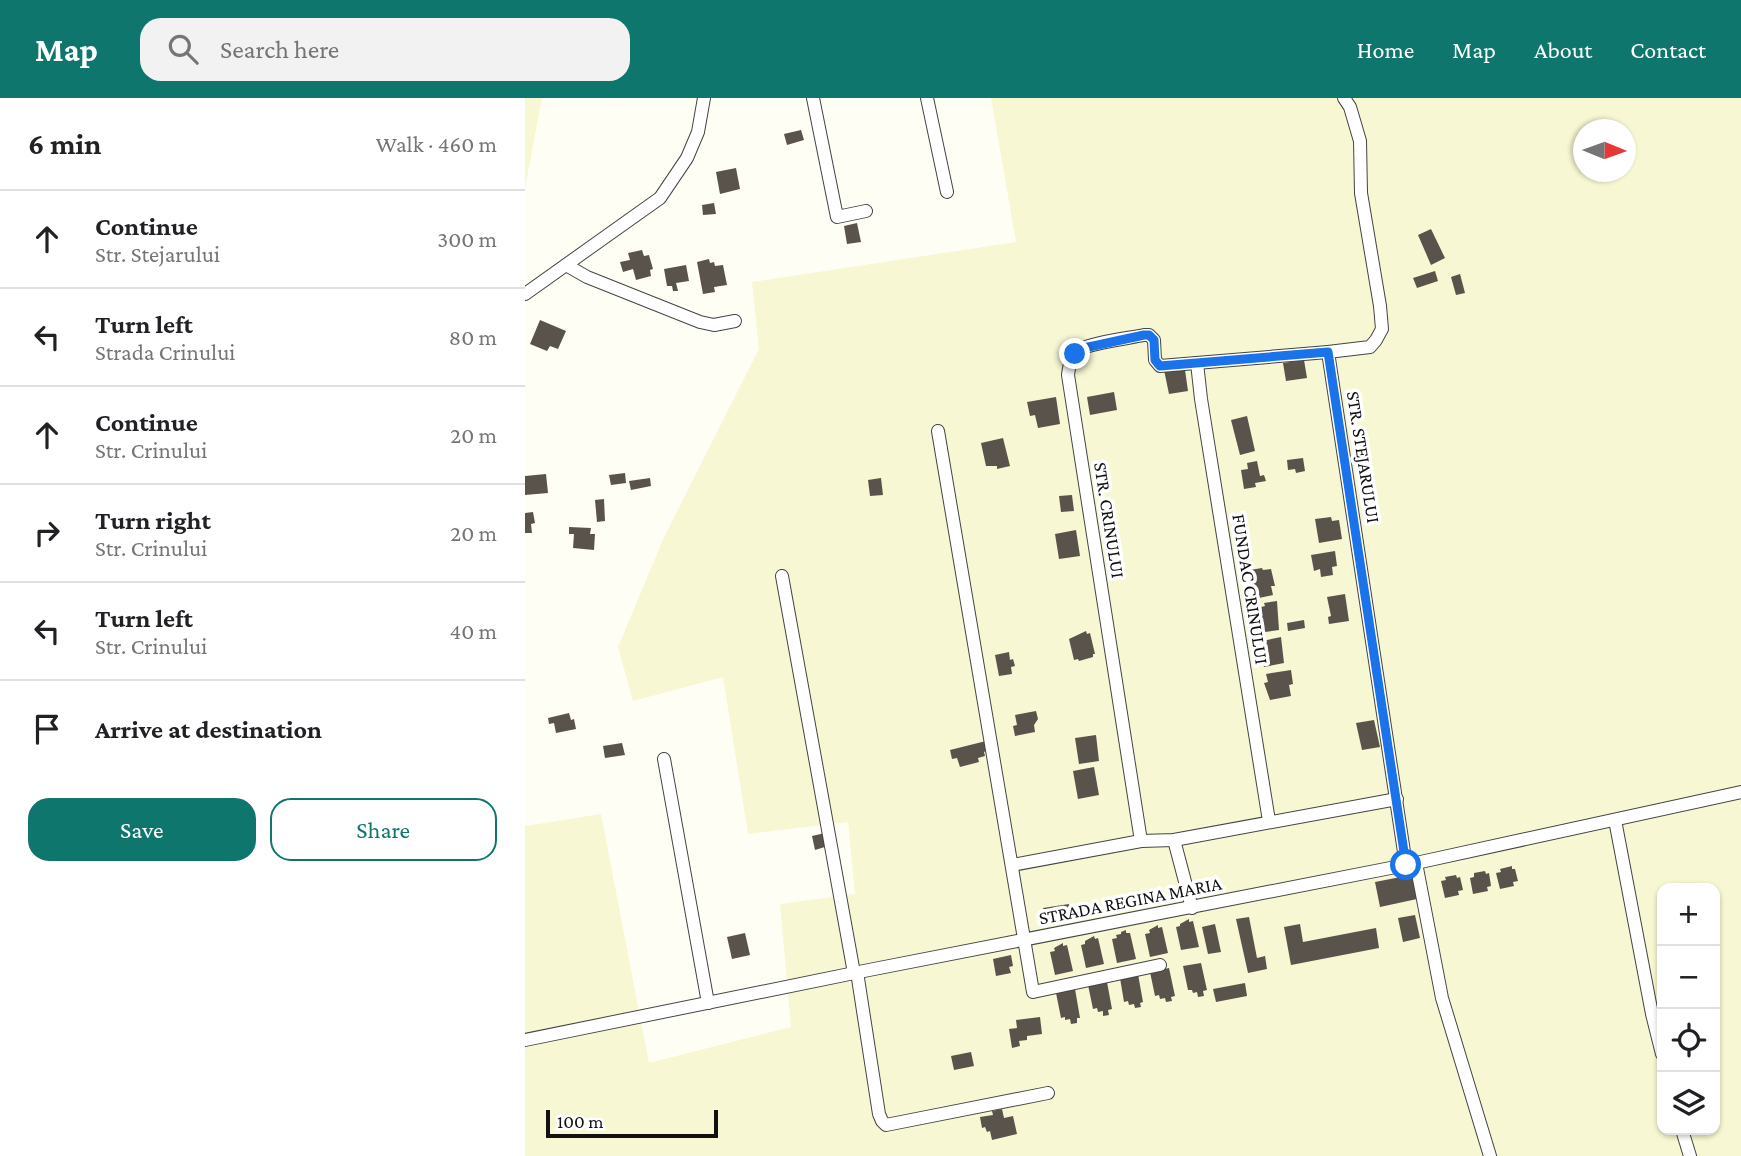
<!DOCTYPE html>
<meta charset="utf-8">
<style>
body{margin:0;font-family:"Crimson Pro",serif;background:#f2f2f2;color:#202124}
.controls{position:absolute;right:21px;bottom:21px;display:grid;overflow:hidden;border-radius:14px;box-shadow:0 2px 5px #0004}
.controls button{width:63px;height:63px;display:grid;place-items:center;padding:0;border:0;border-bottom:2px solid #e0e0e0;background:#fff;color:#202124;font:35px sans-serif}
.compass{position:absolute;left:1048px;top:21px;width:63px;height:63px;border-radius:50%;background:#fff;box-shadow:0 2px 5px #0004;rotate:91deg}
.scale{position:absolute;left:21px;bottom:18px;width:172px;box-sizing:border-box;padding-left:7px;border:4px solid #111;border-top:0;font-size:19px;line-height:24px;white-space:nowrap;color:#111;-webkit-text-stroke:5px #fff;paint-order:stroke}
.stop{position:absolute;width:21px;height:21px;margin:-16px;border:5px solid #1a73e8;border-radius:50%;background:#fff}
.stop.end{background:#1a73e8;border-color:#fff;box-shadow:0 2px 7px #0008}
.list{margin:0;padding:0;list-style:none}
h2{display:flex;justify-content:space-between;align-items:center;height:91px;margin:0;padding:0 28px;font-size:30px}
h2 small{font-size:23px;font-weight:400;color:#757577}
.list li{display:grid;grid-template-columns:46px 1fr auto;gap:21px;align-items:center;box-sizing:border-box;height:98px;padding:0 28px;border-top:2px solid #e0e0e0}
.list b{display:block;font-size:26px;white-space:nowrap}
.list p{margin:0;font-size:23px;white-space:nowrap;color:#757577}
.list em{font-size:23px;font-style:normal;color:#757577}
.actions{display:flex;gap:14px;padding:21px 28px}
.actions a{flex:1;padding:16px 0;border:2px solid #0f766e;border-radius:21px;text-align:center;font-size:24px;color:#0f766e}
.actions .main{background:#0f766e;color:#fff}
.icon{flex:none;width:38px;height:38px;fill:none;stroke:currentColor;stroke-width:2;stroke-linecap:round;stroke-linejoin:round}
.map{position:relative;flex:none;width:1216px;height:1058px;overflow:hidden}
header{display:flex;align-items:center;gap:42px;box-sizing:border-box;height:98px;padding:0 35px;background:#0f766e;color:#fff}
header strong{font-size:33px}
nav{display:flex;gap:38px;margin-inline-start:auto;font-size:24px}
.search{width:490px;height:63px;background:#f2f2f2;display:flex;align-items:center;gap:18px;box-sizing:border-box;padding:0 24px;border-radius:21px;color:#757577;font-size:26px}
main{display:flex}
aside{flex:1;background:#fff}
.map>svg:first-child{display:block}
</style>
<header>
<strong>Map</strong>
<div class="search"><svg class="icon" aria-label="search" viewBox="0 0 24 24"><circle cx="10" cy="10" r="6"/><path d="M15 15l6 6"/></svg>Search here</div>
<nav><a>Home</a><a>Map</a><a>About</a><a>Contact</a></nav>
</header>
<main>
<aside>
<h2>6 min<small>Walk · 460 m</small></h2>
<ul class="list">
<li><svg class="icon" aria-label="ahead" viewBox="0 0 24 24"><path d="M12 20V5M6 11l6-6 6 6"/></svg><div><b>Continue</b><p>Str. Stejarului</p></div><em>300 m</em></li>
<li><svg class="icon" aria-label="left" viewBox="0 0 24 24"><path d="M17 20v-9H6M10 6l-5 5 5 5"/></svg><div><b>Turn left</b><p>Strada Crinului</p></div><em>80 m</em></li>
<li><svg class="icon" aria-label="ahead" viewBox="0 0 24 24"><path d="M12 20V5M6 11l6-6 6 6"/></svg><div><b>Continue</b><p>Str. Crinului</p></div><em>20 m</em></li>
<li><svg class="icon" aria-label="right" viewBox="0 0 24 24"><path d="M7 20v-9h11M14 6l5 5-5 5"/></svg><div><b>Turn right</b><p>Str. Crinului</p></div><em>20 m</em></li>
<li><svg class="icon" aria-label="left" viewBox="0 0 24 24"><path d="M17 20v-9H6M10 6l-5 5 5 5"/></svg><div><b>Turn left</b><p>Str. Crinului</p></div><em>40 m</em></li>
<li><svg class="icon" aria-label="arrive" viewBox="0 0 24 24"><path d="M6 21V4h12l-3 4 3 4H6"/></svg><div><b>Arrive at destination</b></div></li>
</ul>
<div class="actions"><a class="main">Save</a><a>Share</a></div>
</aside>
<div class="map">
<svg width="1216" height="1058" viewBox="0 0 1216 1058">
<rect width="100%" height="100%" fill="#fffef5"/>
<!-- farmland -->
<g fill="#f7f7d3" fill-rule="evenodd">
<polygon points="0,0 17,0 0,90"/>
<path d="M466,0H1216V1058H0V728L76,716L124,965L266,929L255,806L330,796L323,724L223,736L198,579L108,603L93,549L139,439L234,251L227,184L491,144ZM1058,32H1100V74H1058ZM1137,790H1190V1032H1137Z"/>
</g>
<!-- building -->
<g fill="#5a534c">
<polygon points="276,32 279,42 262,47 259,36"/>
<polygon points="211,70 215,91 195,96 191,74"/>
<polygon points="189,105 191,116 178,117 177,107"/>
<polygon points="332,125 336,144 322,146 319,128"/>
<polygon points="906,131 920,160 906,167 893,137"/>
<polygon points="117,152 119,158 124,157 128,171 125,172 126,178 111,182 108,171 98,174 95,164 105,162 103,155"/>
<polygon points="184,161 185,165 189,164 190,168 198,167 202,187 189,189 190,194 178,196 172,164"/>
<polygon points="161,167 164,183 151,185 153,193 148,193 147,188 142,188 139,171"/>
<polygon points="910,173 913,183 892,190 888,180"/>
<polygon points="935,176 940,195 931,197 926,179"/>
<polygon points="15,222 41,233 33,251 25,248 22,253 5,246"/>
<polygon points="779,262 782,280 761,283 758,265"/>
<polygon points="652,269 653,273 660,272 663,293 644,296 639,272"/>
<polygon points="589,294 592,312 565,317 562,299"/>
<polygon points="531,299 535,326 513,330 510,317 505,318 502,304"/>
<polygon points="722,318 730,353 715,357 706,322"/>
<polygon points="478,340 485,368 472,371 472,368 461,368 456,345"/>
<polygon points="778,360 780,373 771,375 770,371 763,372 762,362"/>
<polygon points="732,363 735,378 739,377 741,383 730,385 731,389 719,391 716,372 723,371 722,365"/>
<polygon points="100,375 101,385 86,387 84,377"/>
<polygon points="21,376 23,395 0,397 0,378"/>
<polygon points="125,380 126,388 106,392 104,383"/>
<polygon points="356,380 358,397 345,398 343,382"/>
<polygon points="547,397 549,413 536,414 534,398"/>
<polygon points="79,401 80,423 72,424 70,402"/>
<polygon points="8,414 10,425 6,426 7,435 0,435 0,415"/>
<polygon points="806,419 807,423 814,422 817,441 794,445 790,421"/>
<polygon points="44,429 66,430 65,436 70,436 69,452 48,450 49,436 44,436"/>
<polygon points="551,432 555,458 534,461 530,436"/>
<polygon points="810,453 812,468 807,469 808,477 796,479 795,471 789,473 786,457"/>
<polygon points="737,470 738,472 746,471 750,488 746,488 748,497 729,501 725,483 728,483 725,472"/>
<polygon points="820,496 824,523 804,526 803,519 806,518 802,499"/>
<polygon points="752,503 754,532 734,535 732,510 740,508 739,505"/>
<polygon points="779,522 780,530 763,533 762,525"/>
<polygon points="561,533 562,536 565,535 570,556 568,556 568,559 554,563 553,561 549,562 544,541"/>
<polygon points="756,539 759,565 739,569 736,550 739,550 737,543"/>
<polygon points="484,554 485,562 488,561 490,568 486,569 487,576 474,578 470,557"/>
<polygon points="766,572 768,586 764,587 766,598 745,602 739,585 743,584 741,576"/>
<polygon points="511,613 513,621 509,627 510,634 490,638 488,628 492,627 490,617"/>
<polygon points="44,615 46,622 49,621 51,631 31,635 29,625 24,626 23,620"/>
<polygon points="849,622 855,649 837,652 831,625"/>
<polygon points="571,637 574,663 554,666 550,640"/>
<polygon points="461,643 463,652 459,654 460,658 453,660 454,664 435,669 432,660 427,661 425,652"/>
<polygon points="97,645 100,657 80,660 78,648"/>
<polygon points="569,669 574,697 553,701 548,673"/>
<polygon points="300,735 303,748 290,752 287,738"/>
<polygon points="987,768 987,771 990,771 993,783 988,784 989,788 975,791 971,775 976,774 975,771"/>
<polygon points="960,773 961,776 964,775 966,788 962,789 963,793 948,796 945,780 949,779 949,775"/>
<polygon points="891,776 892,801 855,809 850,784"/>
<polygon points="931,777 932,780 935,779 938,792 933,793 934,797 920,800 916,783 921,782 920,779"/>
<polygon points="544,806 546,819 520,823 518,810"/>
<polygon points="890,817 895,840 878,844 873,820"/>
<polygon points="724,819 732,860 740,858 742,871 723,875 711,821"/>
<polygon points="664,821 664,824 668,823 674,849 656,852 651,829 655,828 655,826"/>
<polygon points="690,826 696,854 683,856 677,829"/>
<polygon points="775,826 778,844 851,830 854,850 766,867 759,829"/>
<polygon points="633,827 633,830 637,829 643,855 625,859 620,836 625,835 624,832"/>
<polygon points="601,832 601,835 605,835 611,861 592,865 587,841 592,840 591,837 596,836 596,834"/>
<polygon points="220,835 225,857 207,861 202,839"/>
<polygon points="569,838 570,841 573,840 579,866 561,870 556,847 560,846 560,843"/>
<polygon points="538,845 538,848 542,847 548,873 530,877 525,854 530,853 529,850"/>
<polygon points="486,857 488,868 484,869 486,875 471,878 468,861"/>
<polygon points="676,865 682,892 678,893 679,898 673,899 672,894 668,895 667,892 663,892 658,868"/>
<polygon points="644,870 650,898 646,899 647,903 641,904 640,900 635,901 634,897 630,898 625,874"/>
<polygon points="613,876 618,904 615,905 616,909 610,910 609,906 604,907 603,903 599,904 595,880"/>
<polygon points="582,884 587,911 583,912 584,917 578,918 578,913 573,914 572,910 568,911 563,887"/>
<polygon points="720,885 722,898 691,904 688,891"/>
<polygon points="550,891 555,920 552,920 552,925 546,926 545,921 540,922 540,919 536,920 531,895"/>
<polygon points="515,919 517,936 502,938 502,942 494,943 495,948 487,950 484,931 492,930 491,922"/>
<polygon points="446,954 449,968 429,972 426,958"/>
<polygon points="477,1011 479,1020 488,1018 492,1036 467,1042 465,1033 462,1034 460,1029 457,1030 455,1019 468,1017 467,1013"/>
</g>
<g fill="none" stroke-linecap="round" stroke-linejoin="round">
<defs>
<g id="street">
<polyline points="288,0 312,119 341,113"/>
<polyline points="402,0 422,94"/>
<polyline points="819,0 825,9 835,43 836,95 855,208 857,231 851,242 845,249 803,254 881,767"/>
<polyline points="41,167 62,179 175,224 189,227 210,223"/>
<polyline points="0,196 135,100 162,60 173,34 179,0"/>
<polyline points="672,265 676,301 744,723"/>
<polyline points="413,333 508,894 635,867"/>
<polyline points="257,478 329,875"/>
<polyline points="139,661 183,905"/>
<polyline points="1090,722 1127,916 1137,956"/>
<polyline points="649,742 667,810"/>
<path d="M616,743L543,277C544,268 546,257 554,252C564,245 605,240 619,237H624L629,242L630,262L635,268L803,254"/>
<polyline points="891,765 917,900 965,1058"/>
<polyline points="487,767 616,743 649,742 872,701"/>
<polyline points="332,874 354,1016 357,1023 361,1027 523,995"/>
<polyline points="0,942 344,872 891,765 1216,694"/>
<polyline points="1157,1032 1165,1058"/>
</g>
</defs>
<!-- street casing -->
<use href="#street" stroke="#444" stroke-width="14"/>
<!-- street -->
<use href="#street" stroke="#fff" stroke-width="12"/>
</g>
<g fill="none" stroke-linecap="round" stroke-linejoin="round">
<!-- route -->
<polyline stroke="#1a73e8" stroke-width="9" points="550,256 559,250 619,237 624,237 629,242 630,262 635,268 803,254 881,767"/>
</g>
<g text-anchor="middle" stroke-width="7" stroke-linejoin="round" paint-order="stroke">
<!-- street labels -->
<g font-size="19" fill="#111" stroke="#fff">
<text transform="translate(839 359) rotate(81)" y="7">STR. STEJARULUI</text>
<text transform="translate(585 422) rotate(81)" y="7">STR. CRINULUI</text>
<text transform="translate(726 491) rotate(81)" y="7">FUNDAC CRINULUI</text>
<text transform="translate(605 802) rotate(-11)" y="7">STRADA REGINA MARIA</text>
</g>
</g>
</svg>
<div class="controls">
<button>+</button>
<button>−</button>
<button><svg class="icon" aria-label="locate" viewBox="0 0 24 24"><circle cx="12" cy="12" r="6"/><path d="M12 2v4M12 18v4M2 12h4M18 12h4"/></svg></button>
<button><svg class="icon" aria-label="layers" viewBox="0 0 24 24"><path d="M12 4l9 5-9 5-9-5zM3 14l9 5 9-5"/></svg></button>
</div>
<svg class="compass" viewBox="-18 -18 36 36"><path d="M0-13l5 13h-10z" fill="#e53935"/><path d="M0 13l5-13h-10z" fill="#757577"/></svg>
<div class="scale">100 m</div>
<div class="stop" style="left:881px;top:767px"></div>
<div class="stop end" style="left:550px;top:256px"></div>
</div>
</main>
